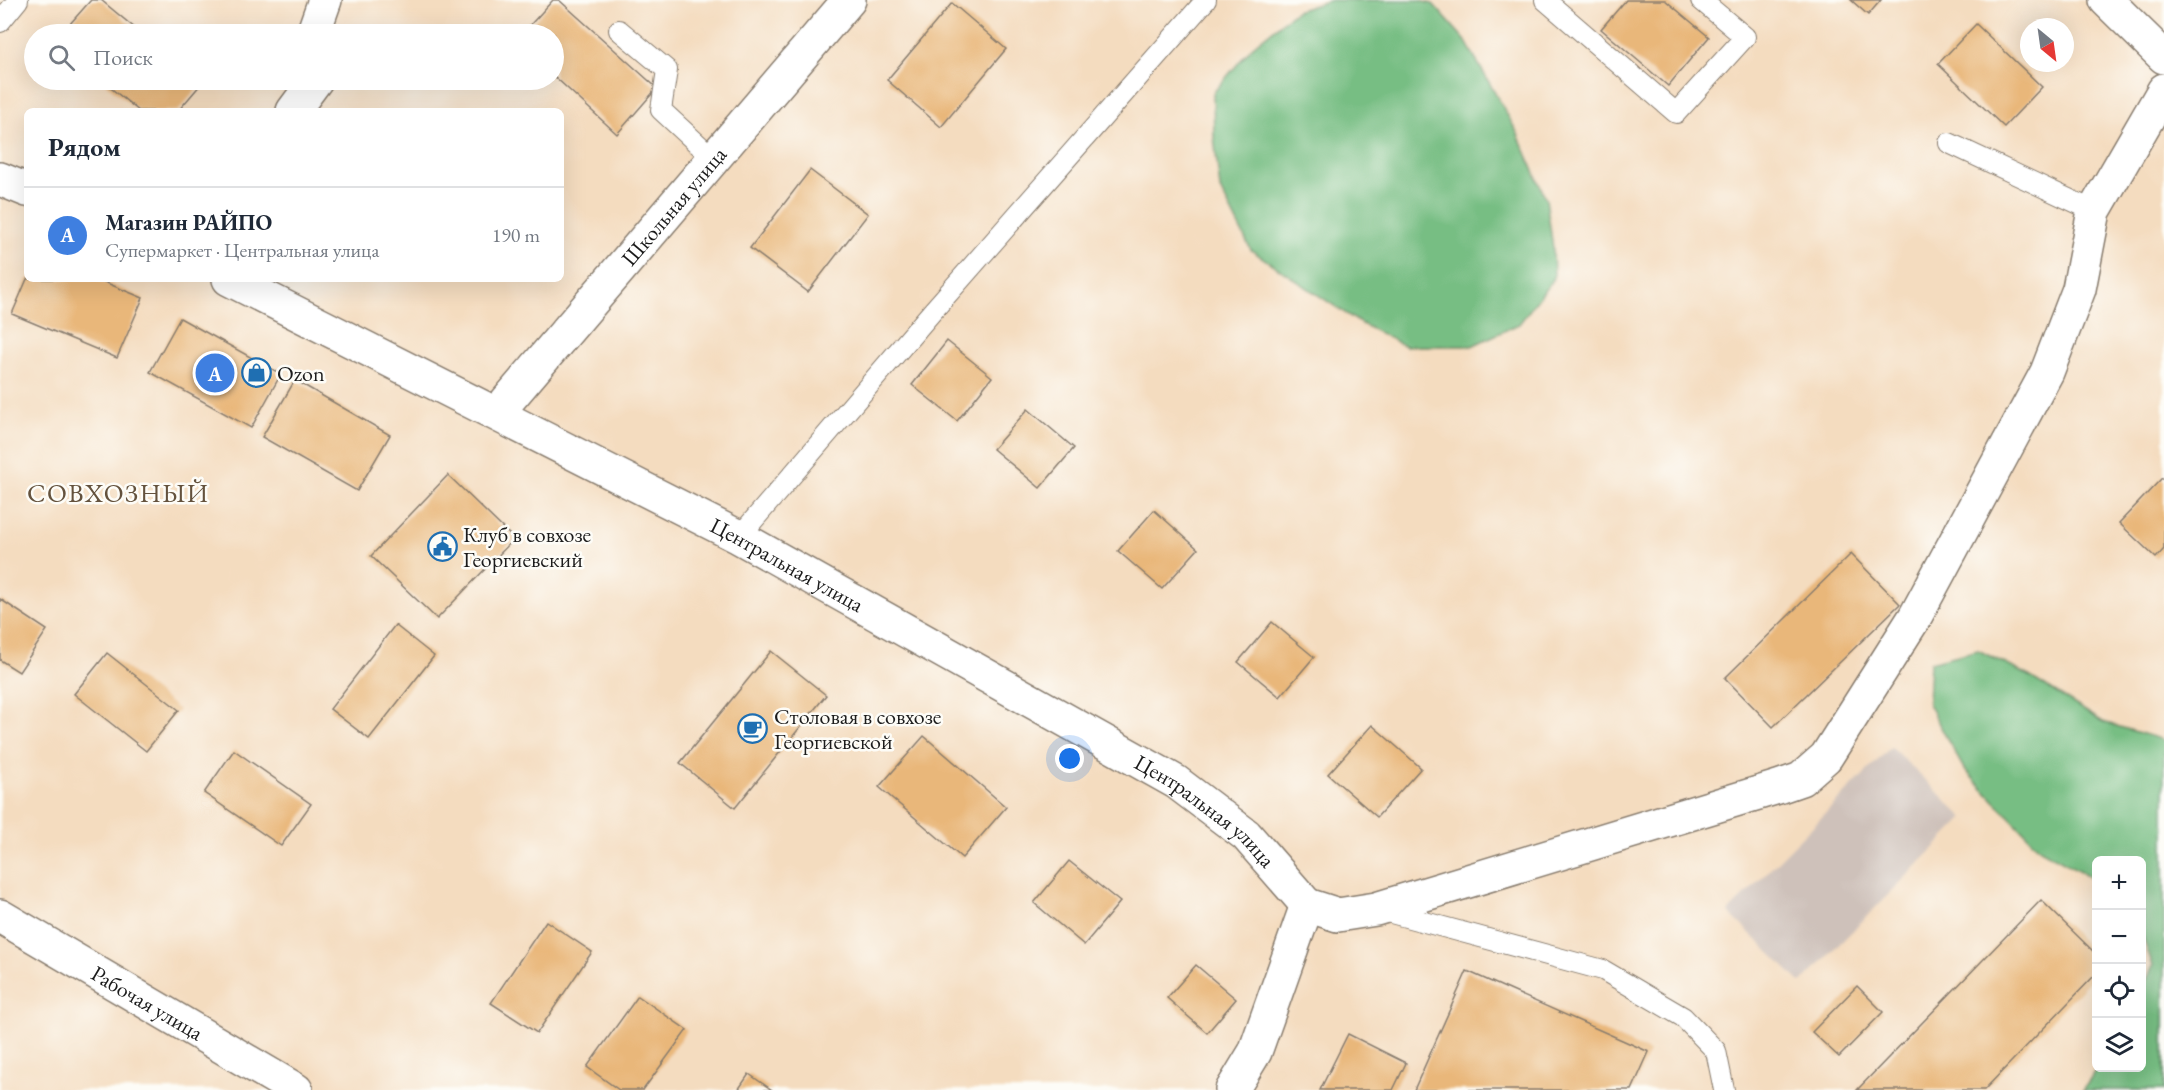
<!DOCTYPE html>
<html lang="ru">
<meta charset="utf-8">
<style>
body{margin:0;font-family:"EB Garamond",serif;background:#f2f2f3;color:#1f2937}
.controls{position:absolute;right:18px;bottom:18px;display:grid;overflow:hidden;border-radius:9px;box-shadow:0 6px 24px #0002}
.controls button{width:54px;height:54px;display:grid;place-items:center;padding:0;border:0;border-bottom:2px solid #e0e1e3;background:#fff;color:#1f2937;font:30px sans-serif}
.compass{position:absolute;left:2020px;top:18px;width:54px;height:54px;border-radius:50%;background:#fff;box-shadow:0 6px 24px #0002;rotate:151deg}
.you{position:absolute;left:1070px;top:759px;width:21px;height:21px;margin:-15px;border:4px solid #fff;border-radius:50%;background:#1a73e8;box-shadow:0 0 0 9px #1a73e833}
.badge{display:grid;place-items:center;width:39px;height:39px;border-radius:50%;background:#b45309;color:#fff;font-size:20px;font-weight:700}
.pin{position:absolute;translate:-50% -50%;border:3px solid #fff;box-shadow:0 2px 6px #0006}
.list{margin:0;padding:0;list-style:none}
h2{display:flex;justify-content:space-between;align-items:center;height:78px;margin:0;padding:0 24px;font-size:26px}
h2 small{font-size:20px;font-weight:400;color:#747a83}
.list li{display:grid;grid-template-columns:39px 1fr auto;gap:18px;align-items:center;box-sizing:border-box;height:96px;padding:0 24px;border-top:2px solid #e0e1e3}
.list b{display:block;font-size:22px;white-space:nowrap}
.list p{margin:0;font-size:20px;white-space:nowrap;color:#747a83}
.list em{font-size:20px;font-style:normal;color:#747a83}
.icon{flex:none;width:33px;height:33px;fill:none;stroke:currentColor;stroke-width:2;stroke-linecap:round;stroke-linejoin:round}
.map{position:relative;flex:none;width:2164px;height:1090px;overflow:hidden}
.search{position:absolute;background:#fff;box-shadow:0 6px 24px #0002;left:24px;top:24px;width:540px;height:66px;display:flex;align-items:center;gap:15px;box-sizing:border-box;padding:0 21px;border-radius:33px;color:#747a83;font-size:22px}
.panel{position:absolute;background:#fff;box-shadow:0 6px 24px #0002;left:24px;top:108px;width:540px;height:174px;border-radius:9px}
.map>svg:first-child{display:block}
</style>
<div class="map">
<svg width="2164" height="1090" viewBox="0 0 2164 1090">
<rect width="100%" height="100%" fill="#fdfcf7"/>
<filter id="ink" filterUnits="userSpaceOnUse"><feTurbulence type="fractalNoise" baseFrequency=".0167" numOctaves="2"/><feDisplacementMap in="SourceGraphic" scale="12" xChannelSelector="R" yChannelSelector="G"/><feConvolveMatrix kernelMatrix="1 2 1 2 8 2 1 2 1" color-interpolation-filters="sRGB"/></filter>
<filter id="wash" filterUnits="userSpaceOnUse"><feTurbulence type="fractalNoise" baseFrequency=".008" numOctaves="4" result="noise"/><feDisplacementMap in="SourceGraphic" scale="24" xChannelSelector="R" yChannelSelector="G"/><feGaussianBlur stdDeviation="1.35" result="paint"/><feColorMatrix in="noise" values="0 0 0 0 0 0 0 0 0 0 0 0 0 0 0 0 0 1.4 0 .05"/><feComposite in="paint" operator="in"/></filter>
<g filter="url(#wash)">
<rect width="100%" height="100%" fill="#f4dcbf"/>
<!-- industrial -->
<polygon fill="#cec1ba" points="1891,747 1964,818 1801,983 1728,912"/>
<!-- forest -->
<g fill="#77be83" stroke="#4a6d50" stroke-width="1.5">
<polygon points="1331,0 1416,0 1433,4 1465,40 1517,132 1546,199 1553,248 1554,278 1519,324 1472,346 1405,346 1360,323 1251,250 1220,189 1214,137 1213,93 1253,46 1296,11"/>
<polygon points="1978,650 2029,676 2103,722 2164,740 2164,1090 2083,1090 2098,1068 2142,1068 2142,990 2153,966 2142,935 2142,860 2096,860 2096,880 2040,849 1964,769 1928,704 1930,662"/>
</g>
<g id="blocks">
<!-- building -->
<g fill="#e9b77a">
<polygon points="91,0 101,0 142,34 61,34"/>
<polygon points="553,0 559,0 657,88 617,134 554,76 554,34 522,34"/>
<polygon points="1626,0 1665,0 1709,37 1668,86 1601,29"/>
<polygon points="1851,0 1881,0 1868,15"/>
<polygon points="952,3 1006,49 941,127 887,80"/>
<polygon points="1976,24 2042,87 2004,127 1938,64"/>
<polygon points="101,80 196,80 201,84 178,111 139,111"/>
<polygon points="810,170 868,214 808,292 750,248"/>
<polygon points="27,279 97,279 143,298 117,358 12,314"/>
<polygon points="180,318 281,374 251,428 150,372"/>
<polygon points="947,341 992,377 957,421 912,385"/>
<polygon points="295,380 390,435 357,491 262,437"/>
<polygon points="1028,409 1074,448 1040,488 993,449"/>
<polygon points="448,475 514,539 437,619 371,556"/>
<polygon points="2162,478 2164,481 2164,549 2156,558 2119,523"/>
<polygon points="1154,510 1198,549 1162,589 1118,551"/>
<polygon points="1851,554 1900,604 1773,727 1725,678"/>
<polygon points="0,599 47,630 19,672 0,660"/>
<polygon points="1272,622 1314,657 1280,697 1238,662"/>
<polygon points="395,625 434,656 369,739 330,709"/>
<polygon points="771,651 826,695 735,808 680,763"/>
<polygon points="107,653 179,710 146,751 74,694"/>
<polygon points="1372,725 1421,768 1377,817 1328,774"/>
<polygon points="924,736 1006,807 962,858 879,787"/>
<polygon points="234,750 311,804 281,846 204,793"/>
<polygon points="1069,861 1120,902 1084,945 1034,903"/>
<polygon points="2041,900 2096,954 2096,974 1984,1090 1857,1090"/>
<polygon points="546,921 592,952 537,1033 491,1003"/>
<polygon points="1196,965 1236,999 1207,1033 1167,998"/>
<polygon points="1467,971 1649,1052 1632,1090 1414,1090"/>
<polygon points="1857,986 1883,1012 1839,1057 1812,1032"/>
<polygon points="638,996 687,1030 643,1090 619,1090 587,1067"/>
<polygon points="1348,1034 1406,1063 1393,1090 1320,1090"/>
<polygon points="749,1074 772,1090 738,1090"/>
</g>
</g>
</g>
<g filter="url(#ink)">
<use href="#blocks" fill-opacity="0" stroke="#887c6e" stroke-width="1.5"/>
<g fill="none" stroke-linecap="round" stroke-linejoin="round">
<defs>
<g id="lane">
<polyline points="1545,0 1676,113 1745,37 1701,0"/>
<polyline points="0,22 18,0"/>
<polyline points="619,30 667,70 661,110 714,159"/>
<polyline points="1949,143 2094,211"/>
<polyline points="739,537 931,313 1206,0"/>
<polyline points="1380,910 1603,970 1683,1017 1716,1051 1724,1090"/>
</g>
<g id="street">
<polyline points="2106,0 2164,57"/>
<polyline points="313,34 325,0"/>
<polyline points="293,111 316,80"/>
<polyline points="0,179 27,190"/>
<path id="s1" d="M229,279L739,537L1176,782L1246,835L1307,905"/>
<path id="s2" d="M497,413L849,0"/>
<polyline points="1307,905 1338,915 1376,909 1778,787 1801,779 1826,757 1915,617 2047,372 2079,289 2094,211 2164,90"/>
<path id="s3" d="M0,916L296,1090"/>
<polyline points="1232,1090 1255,1052 1307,905"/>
</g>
</defs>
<!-- lane casing -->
<use href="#lane" stroke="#887c6e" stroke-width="22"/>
<!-- street casing -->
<use href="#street" stroke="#887c6e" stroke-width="36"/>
<!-- lane -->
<use href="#lane" stroke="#fff" stroke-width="20"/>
<!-- street -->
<use href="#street" stroke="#fff" stroke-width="33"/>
</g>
</g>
<!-- icons -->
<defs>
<symbol id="shop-ring" viewBox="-11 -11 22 22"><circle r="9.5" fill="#fdfcf7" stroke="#1f6fb2" stroke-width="1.5"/><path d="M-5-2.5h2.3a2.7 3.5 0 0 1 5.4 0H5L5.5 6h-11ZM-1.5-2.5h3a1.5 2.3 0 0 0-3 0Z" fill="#1f6fb2"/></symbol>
<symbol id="civic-ring" viewBox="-11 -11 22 22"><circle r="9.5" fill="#fdfcf7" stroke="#1f6fb2" stroke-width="1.5"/><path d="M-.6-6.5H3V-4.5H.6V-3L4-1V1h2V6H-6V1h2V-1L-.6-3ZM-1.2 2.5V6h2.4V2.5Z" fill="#1f6fb2"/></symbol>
<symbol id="cafe-ring" viewBox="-11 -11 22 22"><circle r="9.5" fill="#fdfcf7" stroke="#1f6fb2" stroke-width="1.5"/><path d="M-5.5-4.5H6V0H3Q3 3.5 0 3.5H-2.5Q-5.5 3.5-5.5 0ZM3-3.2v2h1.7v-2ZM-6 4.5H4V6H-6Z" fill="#1f6fb2"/></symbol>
</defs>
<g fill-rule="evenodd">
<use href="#shop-ring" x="240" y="356" width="33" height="33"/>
<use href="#civic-ring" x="426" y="530" width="33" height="33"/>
<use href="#cafe-ring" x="736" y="712" width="33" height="33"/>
</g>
<g text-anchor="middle" stroke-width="5" stroke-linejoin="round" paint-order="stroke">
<!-- street labels -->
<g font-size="22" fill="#1c1c1c" stroke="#fdfcf7">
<text dy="8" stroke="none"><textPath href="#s2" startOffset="272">Школьная улица</textPath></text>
<text dy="8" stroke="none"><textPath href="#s1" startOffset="627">Центральная улица</textPath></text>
<text dy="8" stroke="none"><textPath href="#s1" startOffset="1113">Центральная улица</textPath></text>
<text dy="8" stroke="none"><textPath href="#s3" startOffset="171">Рабочая улица</textPath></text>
</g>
<!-- poi labels -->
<g font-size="22" fill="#1c1c1c" stroke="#fdfcf7" text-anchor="start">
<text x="277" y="381">Ozon</text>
<text x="463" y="542">Клуб в совхозе<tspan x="463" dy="25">Георгиевский</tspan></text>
<text x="774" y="724">Столовая в совхозе<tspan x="774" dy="25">Георгиевской</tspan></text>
</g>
<!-- quarter labels -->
<g font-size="26" letter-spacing="1.5" fill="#64523d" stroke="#fdfcf7">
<text x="118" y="502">СОВХОЗНЫЙ</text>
</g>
</g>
</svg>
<div class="controls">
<button>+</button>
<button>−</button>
<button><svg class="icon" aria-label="locate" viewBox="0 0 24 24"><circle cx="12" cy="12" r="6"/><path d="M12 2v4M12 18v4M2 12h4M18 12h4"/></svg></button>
<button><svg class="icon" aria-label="layers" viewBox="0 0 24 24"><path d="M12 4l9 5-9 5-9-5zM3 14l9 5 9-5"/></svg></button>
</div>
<svg class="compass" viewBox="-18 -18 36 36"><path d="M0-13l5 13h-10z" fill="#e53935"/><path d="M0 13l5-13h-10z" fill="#747a83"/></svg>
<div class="you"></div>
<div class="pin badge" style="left:215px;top:373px;background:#3f7fe0">A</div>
<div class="search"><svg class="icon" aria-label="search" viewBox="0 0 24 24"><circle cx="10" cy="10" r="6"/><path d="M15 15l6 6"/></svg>Поиск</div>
<section class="panel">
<h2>Рядом<small></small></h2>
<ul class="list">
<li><span class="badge" style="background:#3f7fe0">A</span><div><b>Магазин РАЙПО</b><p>Супермаркет · Центральная улица</p></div><em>190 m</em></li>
</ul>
</section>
</div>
